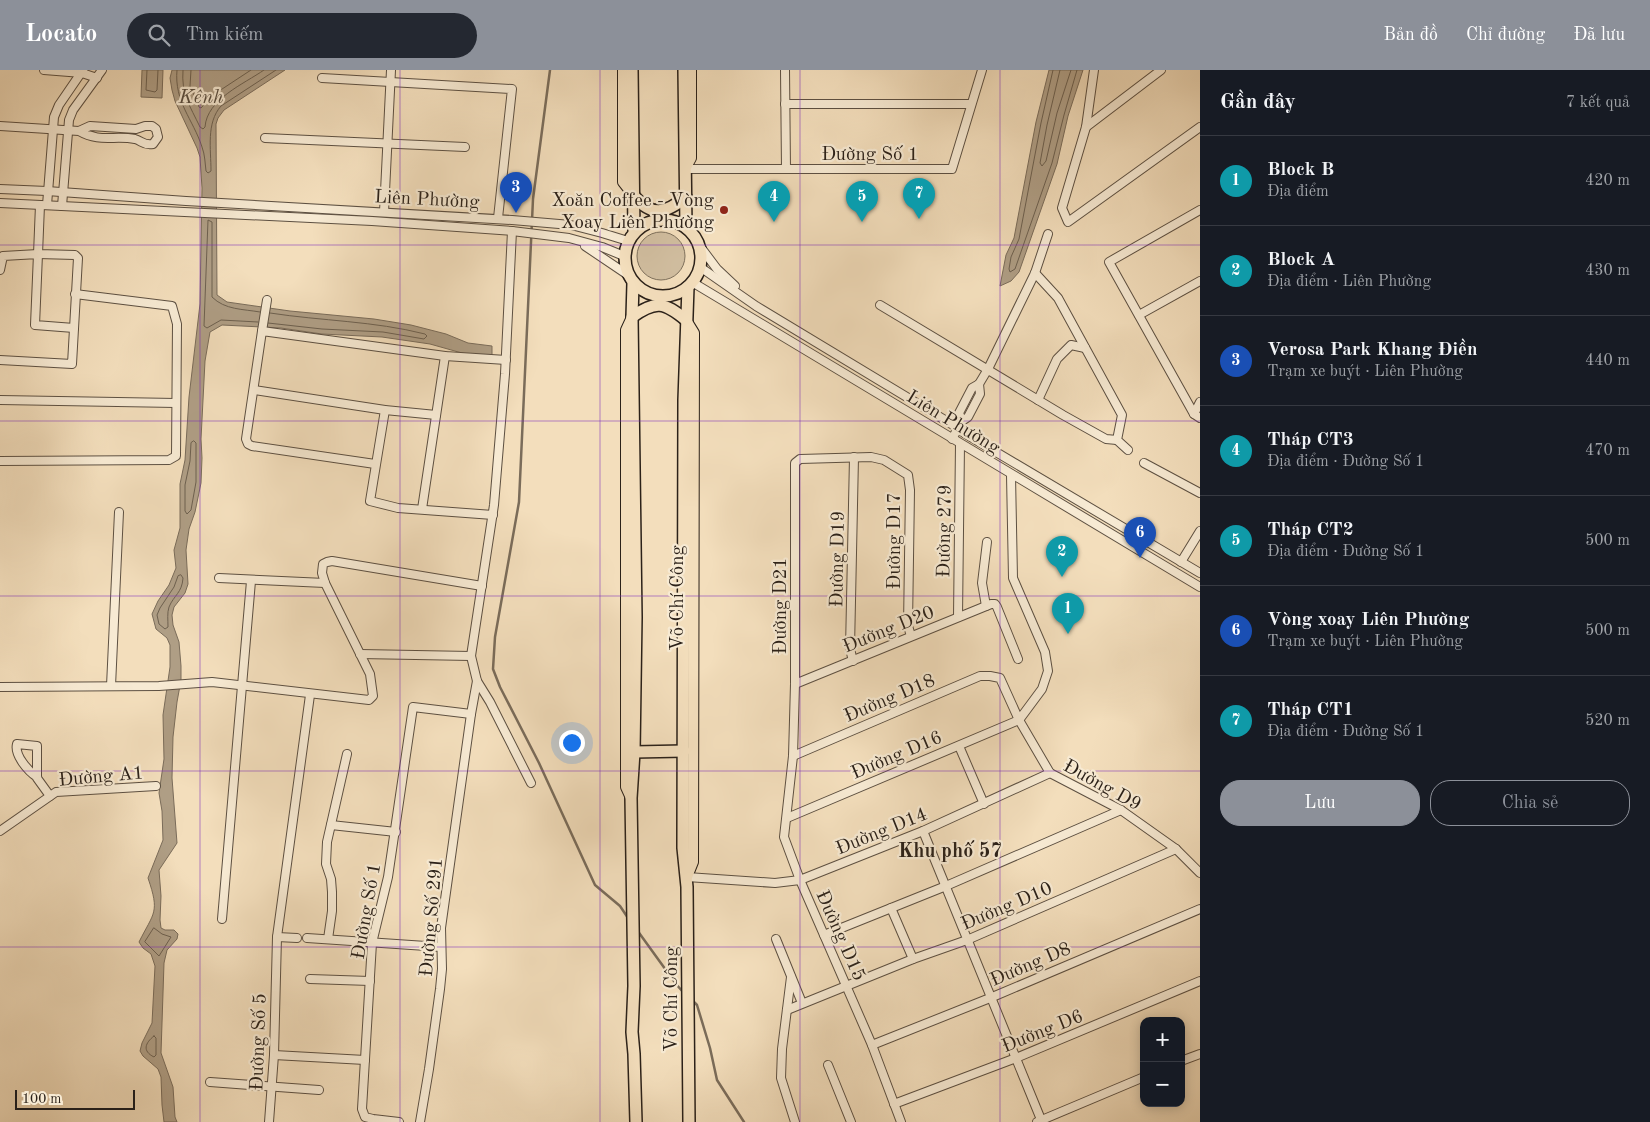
<!DOCTYPE html>
<html lang="vi">
<meta charset="utf-8">
<style>
body{margin:0;font-family:"Old Standard TT",serif;background:#242831;color:#f1f3f6}
.controls{position:absolute;right:15px;bottom:15px;display:grid;overflow:hidden;border-radius:10px;box-shadow:0 2px 12px #0003}
.controls button{width:45px;height:45px;display:grid;place-items:center;padding:0;border:0;border-bottom:1px solid #363941;background:#171b24;color:#f1f3f6;font:25px sans-serif}
.scale{position:absolute;left:15px;bottom:12px;width:120px;box-sizing:border-box;padding-left:5px;border:2px solid #2b2119;border-top:0;font-size:14px;line-height:18px;white-space:nowrap;color:#2b2119;-webkit-text-stroke:4px #f7ead3;paint-order:stroke}
.you{position:absolute;left:571px;top:672px;width:18px;height:18px;margin:-12px;border:4px solid #fff;border-radius:50%;background:#1a73e8;box-shadow:0 0 0 8px #1a73e833}
.badge{display:grid;place-items:center;width:32px;height:32px;border-radius:50%;background:#8c9099;color:#fff;font-size:16px;font-weight:700}
.pin{position:absolute;translate:-50% -41px;filter:drop-shadow(0 1px 2px #0008)}
.pin::after{content:'';position:absolute;top:26px;width:18px;height:15px;background:inherit;clip-path:polygon(0 0,100% 0,50% 100%)}
.list{margin:0;padding:0;list-style:none}
h2{display:flex;justify-content:space-between;align-items:center;height:65px;margin:0;padding:0 20px;font-size:21px}
h2 small{font-size:16px;font-weight:400;color:#9ea1a6}
.list li{display:grid;grid-template-columns:32px 1fr auto;gap:15px;align-items:center;box-sizing:border-box;height:90px;padding:0 20px;border-top:1px solid #363941}
.list b{display:block;font-size:19px;white-space:nowrap}
.list p{margin:0;font-size:16px;white-space:nowrap;color:#9ea1a6}
.list em{font-size:16px;font-style:normal;color:#9ea1a6}
.actions{display:flex;gap:10px;padding:15px 20px}
.actions a{flex:1;padding:11px 0;border:1px solid #8c9099;border-radius:20px;text-align:center;font-size:18px;color:#8c9099}
.actions .main{background:#8c9099;color:#fff}
.icon{flex:none;width:28px;height:28px;fill:none;stroke:currentColor;stroke-width:2;stroke-linecap:round;stroke-linejoin:round}
.map{position:relative;flex:none;width:1200px;height:1052px;overflow:hidden}
header{display:flex;align-items:center;gap:30px;box-sizing:border-box;height:70px;padding:0 25px;background:#8c9099;color:#fff}
header strong{font-size:24px}
nav{display:flex;gap:28px;margin-inline-start:auto;font-size:18px}
.search{width:350px;height:45px;background:#242831;display:flex;align-items:center;gap:12px;box-sizing:border-box;padding:0 18px;border-radius:28px;color:#9ea1a6;font-size:19px}
main{display:flex}
aside{flex:1;background:#171b24}
.map>svg:first-child{display:block}
</style>
<header>
<strong>Locato</strong>
<div class="search"><svg class="icon" aria-label="search" viewBox="0 0 24 24"><circle cx="10" cy="10" r="6"/><path d="M15 15l6 6"/></svg>Tìm kiếm</div>
<nav><a>Bản đồ</a><a>Chỉ đường</a><a>Đã lưu</a></nav>
</header>
<main>
<div class="map">
<svg width="1200" height="1052" viewBox="0 0 1200 1052">
<rect width="100%" height="100%" fill="#f3debc"/>
<filter id="stains"><feTurbulence type="fractalNoise" baseFrequency=".004" numOctaves="4"/><feColorMatrix values="0 0 0 0 .2 0 0 0 0 .09 0 0 0 0 .02 0 0 0 .5 -.17"/></filter>
<radialGradient id="worn" r=".72"><stop offset=".6" stop-color="#630" stop-opacity="0"/><stop offset="1" stop-color="#630" stop-opacity=".3"/></radialGradient>
<!-- green -->
<circle fill="#d1bea0" stroke="#7e705c" cx="661" cy="186" r="24"/>
<!-- water -->
<g fill="#af9e85" stroke="#7a6c5a">
<polygon points="142,0 163,0 162,28 141,27"/>
<path d="M172,0H285L224,40L218,48L216,54L217,225L227,232L290,241L374,249L411,255L446,264L468,273L492,276V286L469,285L430,274L382,267L322,264L281,258L222,255L210,262L205,291L201,369L202,388L201,413L195,442L189,459L186,480L188,514L185,523L174,537L172,545L173,555L179,572L181,596V610L177,632L173,667L172,708L177,773L159,800L161,826L160,850L161,858L165,860H174L178,864L177,869L167,880L164,893L161,983L173,1017L175,1047L177,1052H164L162,1035L161,1007L158,999L143,986L140,981L142,973L152,953L155,896L151,884L143,878L139,872C154,842 160,843 148,808L163,770L162,741L159,723L164,689L163,645L170,597V575L167,568L156,559L152,544L158,531L169,515L176,498L174,480L180,458V414L185,390L189,327L200,234L202,118L200,87L197,78L175,31L172,20L170,8Z"/>
<polygon points="1049,0 1083,0 1068,46 1057,94 1019,202 1011,211 1000,216 1006,185 1014,168 1036,52"/>
</g>
<g fill="none" stroke-linecap="round" stroke-linejoin="round">
<!-- shore -->
<g stroke="#6d604f" stroke-width="1">
<polyline points="147,0 146,20 155,22 157,20 158,0"/>
<path d="M177,0C174,32 193,49 202,77C205,85 205,93 206,101L208,103L211,101C211,79 206,53 221,36L276,0"/>
<path d="M183,0C181,24 190,36 200,57L203,59L205,57C207,29 244,14 264,0"/>
<polyline points="191,0 190,16 199,37 201,38 213,25 251,0"/>
<polyline points="1053,0 1041,53 1019,169 1011,187 1009,199 1010,202 1015,199 1052,93 1064,45 1077,0"/>
<polyline points="1060,0 1047,55 1040,93 1042,96 1046,91 1057,43 1071,0"/>
<path d="M258,252L221,250L207,258L204,256L208,150L212,152V227C225,240 243,239 260,242"/>
<path d="M268,253L322,259L383,262L424,269L427,266L425,264C374,251 322,251 270,243"/>
<polygon points="194,371 196,373 196,412 191,440 187,444 185,441 185,415 190,391 191,373"/>
<path d="M181,505L183,508C182,523 174,525 169,537C167,543 168,550 168,557L165,559L159,554L157,545L160,538L174,517L178,506Z"/>
<polygon points="154,858 162,864 171,867 159,886 145,872"/>
<path d="M154,966L156,968V985L154,987C142,981 145,973 154,966Z"/>
</g>
<!-- stream -->
<g stroke="#7a6c5a" stroke-width="2.5">
<polyline points="550,0 533,129 519,432 495,567 493,599 500,617 539,693 595,815 620,836 628,848"/>
<polyline points="637,860 676,914 683,922"/>
<polyline points="693,931 697,935 710,978 717,1010 744,1052"/>
</g>
<defs>
<g id="minor">
<polyline points="44,0 82,3 97,8"/>
<polyline points="785,0 786,99"/>
<polyline points="1094,0 1086,57 1062,138 1068,152 1200,57"/>
<polyline points="322,8 512,19 498,148"/>
<polyline points="785,34 971,34"/>
<path d="M0,56L79,61C100,73 114,65 135,69C142,71 144,76 153,74L158,67L156,59L152,56H145L136,59L90,56L79,61"/>
<polyline points="1086,57 1161,0"/>
<polyline points="265,68 465,77"/>
<polyline points="685,99 952,99 982,0"/>
<polyline points="0,119 47,121 186,131 512,150 571,155 602,163 628,171"/>
<polyline points="0,133 372,151 512,161 569,168 602,177 624,186"/>
<polyline points="47,135 54,47 59,35 83,0"/>
<polyline points="62,136 69,50 73,40 102,0"/>
<polyline points="1200,140 1109,192 1194,344 1200,348"/>
<polyline points="384,142 391,0"/>
<polyline points="512,161 505,304 494,435 471,586 477,611 490,632 531,713"/>
<polyline points="699,175 717,199 735,216"/>
<polyline points="585,176 628,205"/>
<polyline points="700,197 756,236 958,358 964,363 1200,503"/>
<polyline points="0,200 3,186 38,184 35,255 74,258"/>
<polyline points="1035,203 1058,228 1122,345 1117,370 1128,380"/>
<polyline points="692,212 1200,517"/>
<polyline points="880,235 1063,345 1106,369 1117,370"/>
<polyline points="1139,245 1200,211"/>
<polyline points="262,261 267,230"/>
<polyline points="0,290 72,294 78,188 75,185 38,184 40,135"/>
<polyline points="254,320 385,340 436,345"/>
<polyline points="0,330 176,333"/>
<polyline points="1038,330 1057,289 1071,275 1085,278"/>
<polyline points="385,340 370,431 398,438 493,445"/>
<polyline points="1194,344 1200,332"/>
<polyline points="962,351 959,343 972,318 979,314 988,299 1035,203 1048,164"/>
<polyline points="952,369 962,351 968,347 980,324 979,314"/>
<polyline points="0,391 169,390 176,386 177,254 172,236 75,224"/>
<polyline points="1144,393 1200,423"/>
<polyline points="375,394 252,376 248,374 246,369 262,261 445,286 506,290"/>
<polyline points="422,439 445,286"/>
<polyline points="1181,492 1200,461"/>
<polyline points="219,508 325,513"/>
<polyline points="986,536 982,513 987,472"/>
<polyline points="958,547 960,374"/>
<polyline points="360,584 471,586"/>
<polyline points="853,591 850,579 854,387"/>
<polyline points="795,614 991,534 995,534 997,537 1018,589"/>
<polyline points="111,616 119,442"/>
<polyline points="0,617 159,616 212,612 369,630 373,626 370,604 325,513 322,503 323,494 327,492 332,491 482,516"/>
<polyline points="959,676 984,734"/>
<polyline points="793,686 980,606 990,606 1000,608 1019,650 1050,703 1121,740 1176,779 1200,803"/>
<path d="M37,707C28,701 14,685 17,674L37,676V708L50,726"/>
<polyline points="787,748 1019,650 1042,619 1048,601 1045,582 1013,508 1011,405"/>
<polyline points="331,755 396,762"/>
<polyline points="0,761 56,722 156,716"/>
<polyline points="923,761 1042,1052"/>
<polyline points="687,807 775,813 800,810 923,761 1050,703"/>
<polyline points="891,838 913,889"/>
<polyline points="222,849 251,511"/>
<polyline points="824,865 946,816 1121,740"/>
<polyline points="277,867 297,868"/>
<polyline points="307,868 441,877"/>
<polyline points="328,869 332,841 332,822 331,809 326,794 327,772 347,684"/>
<polyline points="776,869 802,933"/>
<polyline points="791,907 782,979 781,1008 795,1052"/>
<polyline points="310,909 370,911"/>
<polyline points="787,940 913,889 967,870 1176,779"/>
<polyline points="872,975 990,928 1200,839"/>
<polyline points="274,985 365,990"/>
<polyline points="1181,991 1200,984"/>
<polyline points="828,995 851,1052"/>
<polyline points="210,1012 319,1020"/>
<polyline points="894,1034 1016,988 1200,911"/>
<polyline points="269,1052 274,985 277,867 310,625"/>
<polyline points="399,1052 373,1049 365,1047 362,1039 372,873 388,807 413,637 471,644"/>
<polyline points="420,1052 429,999 440,919 442,899 441,858 471,644 477,611"/>
<polyline points="901,1052 872,975 800,810 784,767 793,686 795,614 795,393 800,389 871,387 884,390 908,405 910,420 908,556 911,566"/>
<polyline points="1037,1052 1144,1007"/>
</g>
<g id="major">
<polyline points="623,0 623,112 634,126"/>
<polyline points="685,99 691,88 691,0"/>
<polyline points="686,250 694,263 693,792 687,807"/>
<polyline points="631,728 626,717 626,260 632,247"/>
</g>
<g id="highway">
<polyline points="632,0 634,161"/>
<polyline points="684,0 686,157"/>
<path d="M634,126C652,147 665,144 686,127"/>
<circle cx="663" cy="188" r="38"/>
<polyline points="633,213 632,247 636,547 634,682 631,728 634,916 632,962 634,984 636,1052"/>
<polyline points="688,217 684,330 683,778 687,817 689,1052"/>
<path d="M632,247C656,230 664,232 686,250"/>
<polyline points="634,682 684,681"/>
</g>
</defs>
<!-- minor casing -->
<use href="#minor" stroke="#5d5042" stroke-width="10"/>
<!-- major casing -->
<use href="#major" stroke="#2b2119" stroke-width="12"/>
<!-- highway casing -->
<use href="#highway" stroke="#2b2119" stroke-width="14"/>
<!-- minor -->
<use href="#minor" stroke="#f7ead3" stroke-width="8"/>
<!-- major -->
<use href="#major" stroke="#f3debc" stroke-width="10"/>
<!-- highway -->
<use href="#highway" stroke="#f3debc" stroke-width="11"/>
</g>
<!-- grid -->
<path fill="none" stroke="#7b2cbf" stroke-width="1" stroke-opacity="0.55" d="M200,0V1052M400,0V1052M600,0V1052M800,0V1052M1000,0V1052M0,175H1200M0,351H1200M0,526H1200M0,701H1200M0,877H1200"/>
<!-- markers -->
<circle fill="#8f2418" stroke="#f7ead3" stroke-width="2" cx="724" cy="140" r="5"/>
<g text-anchor="middle" stroke-width="4.5" stroke-linejoin="round" paint-order="stroke">
<!-- street labels -->
<g font-size="19" fill="#2b2119" stroke="#f7ead3">
<text x="870" y="90">Đường Số 1</text>
<text transform="translate(427 128) rotate(3)" y="7">Liên Phường</text>
<text transform="translate(954 351) rotate(31)" y="7">Liên Phường</text>
<text transform="translate(943 461) rotate(-89)" y="7">Đường 279</text>
<text transform="translate(893 471) rotate(-90)" y="7">Đường D17</text>
<text transform="translate(836 489) rotate(-89)" y="7">Đường D19</text>
<text transform="translate(676 528) rotate(-90)" y="7">Võ Chí Công</text>
<text transform="translate(779 536) rotate(-90)" y="7">Đường D21</text>
<text transform="translate(888 558) rotate(-22)" y="7">Đường D20</text>
<text transform="translate(889 627) rotate(-23)" y="7">Đường D18</text>
<text transform="translate(896 684) rotate(-23)" y="7">Đường D16</text>
<text transform="translate(101 705) rotate(-5)" y="7">Đường A1</text>
<text transform="translate(1103 714) rotate(29)" y="7">Đường D9</text>
<text transform="translate(881 760) rotate(-22)" y="7">Đường D14</text>
<text transform="translate(1006 835) rotate(-23)" y="7">Đường D10</text>
<text transform="translate(365 841) rotate(-80)" y="7">Đường Số 1</text>
<text transform="translate(430 847) rotate(-85)" y="7">Đường Số 291</text>
<text transform="translate(842 865) rotate(66)" y="7">Đường D15</text>
<text transform="translate(1030 893) rotate(-23)" y="7">Đường D8</text>
<text transform="translate(670 929) rotate(-90)" y="7">Võ Chí Công</text>
<text transform="translate(1042 960) rotate(-22)" y="7">Đường D6</text>
<text transform="translate(257 972) rotate(-88)" y="7">Đường Số 5</text>
</g>
<!-- poi labels -->
<g font-size="19" fill="#2b2119" stroke="#f7ead3" text-anchor="end">
<text x="714" y="136">Xoăn Coffee - Vòng<tspan x="714" dy="22">Xoay Liên Phường</tspan></text>
</g>
<!-- water labels -->
<g font-size="20" font-style="italic" fill="#594d3f" stroke="#f7ead3">
<text x="201" y="33">Kênh</text>
</g>
<!-- neighbourhood labels -->
<g font-size="20" font-weight="bold" fill="#2b2119" stroke="#f7ead3">
<text x="950" y="787">Khu phố 57</text>
</g>
</g>
<rect width="100%" height="100%" filter="url(#stains)"/>
<rect width="100%" height="100%" fill="url(#worn)"/>
</svg>
<div class="controls">
<button>+</button>
<button>−</button>
</div>
<div class="scale">100 m</div>
<div class="you"></div>
<div class="pin badge" style="left:1068px;top:564px;background:#0f9aa8">1</div>
<div class="pin badge" style="left:1062px;top:507px;background:#0f9aa8">2</div>
<div class="pin badge" style="left:516px;top:143px;background:#1a4fb4">3</div>
<div class="pin badge" style="left:774px;top:152px;background:#0f9aa8">4</div>
<div class="pin badge" style="left:862px;top:152px;background:#0f9aa8">5</div>
<div class="pin badge" style="left:1140px;top:488px;background:#1a4fb4">6</div>
<div class="pin badge" style="left:919px;top:149px;background:#0f9aa8">7</div>
</div>
<aside>
<h2>Gần đây<small>7 kết quả</small></h2>
<ul class="list">
<li><span class="badge" style="background:#0f9aa8">1</span><div><b>Block B</b><p>Địa điểm</p></div><em>420 m</em></li>
<li><span class="badge" style="background:#0f9aa8">2</span><div><b>Block A</b><p>Địa điểm · Liên Phường</p></div><em>430 m</em></li>
<li><span class="badge" style="background:#1a4fb4">3</span><div><b>Verosa Park Khang Điền</b><p>Trạm xe buýt · Liên Phường</p></div><em>440 m</em></li>
<li><span class="badge" style="background:#0f9aa8">4</span><div><b>Tháp CT3</b><p>Địa điểm · Đường Số 1</p></div><em>470 m</em></li>
<li><span class="badge" style="background:#0f9aa8">5</span><div><b>Tháp CT2</b><p>Địa điểm · Đường Số 1</p></div><em>500 m</em></li>
<li><span class="badge" style="background:#1a4fb4">6</span><div><b>Vòng xoay Liên Phường</b><p>Trạm xe buýt · Liên Phường</p></div><em>500 m</em></li>
<li><span class="badge" style="background:#0f9aa8">7</span><div><b>Tháp CT1</b><p>Địa điểm · Đường Số 1</p></div><em>520 m</em></li>
</ul>
<div class="actions"><a class="main">Lưu</a><a>Chia sẻ</a></div>
</aside>
</main>
